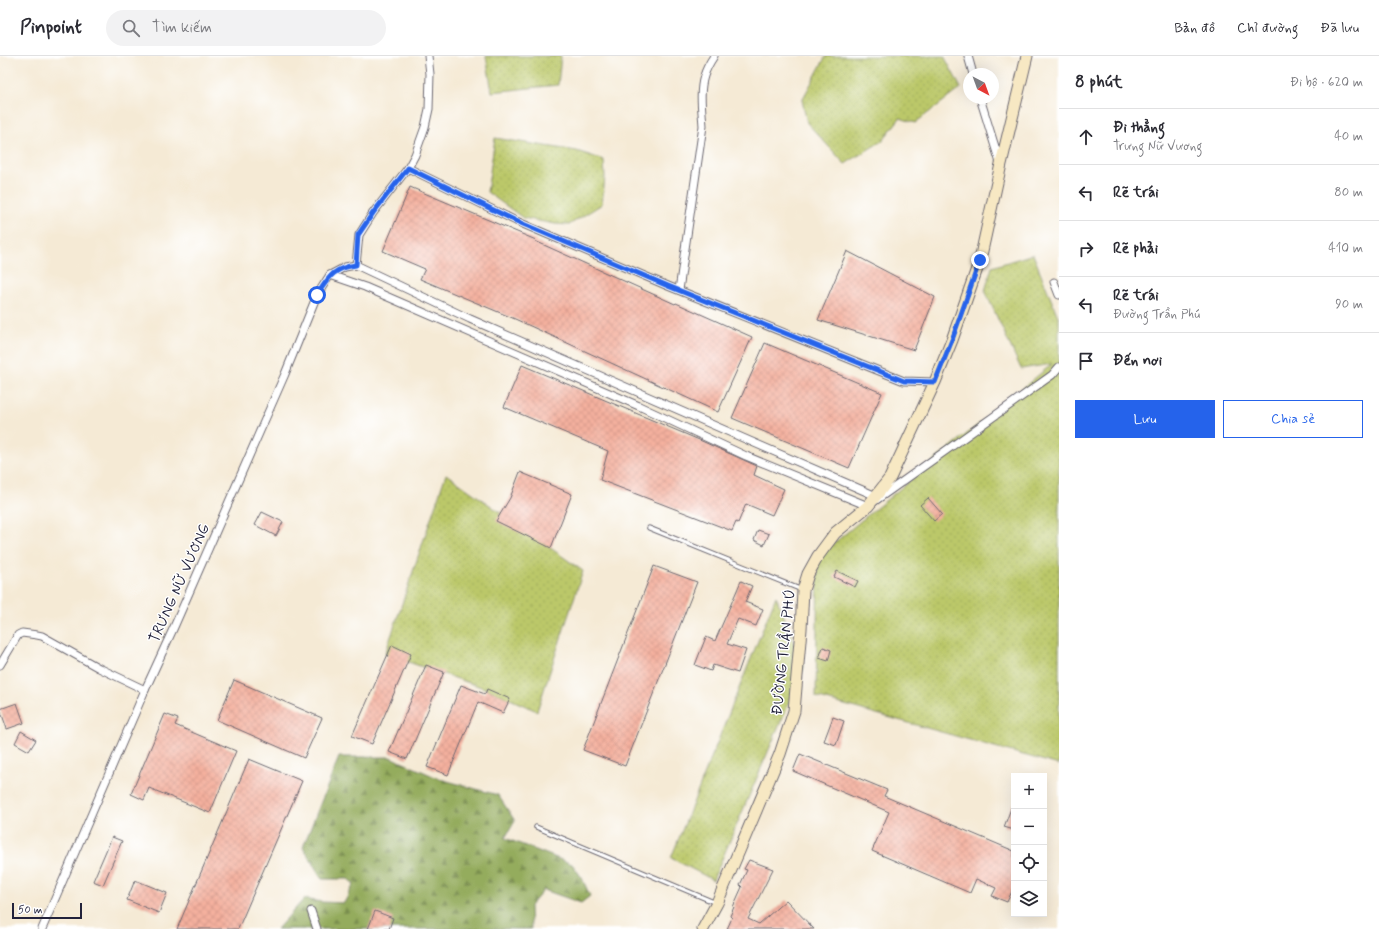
<!DOCTYPE html>
<html lang="vi">
<meta charset="utf-8">
<style>
body{margin:0;font-family:Mynerve,sans-serif;background:#f2f2f3;color:#2b2b33}
.controls{position:absolute;right:12px;bottom:12px;display:grid;overflow:hidden;border-radius:0px;box-shadow:0 4px 16px #0002}
.controls button{width:36px;height:36px;display:grid;place-items:center;padding:0;border:0;border-bottom:1px solid #e1e1e2;background:#fff;color:#2b2b33;font:20px sans-serif}
.compass{position:absolute;left:963px;top:12px;width:36px;height:36px;border-radius:50%;background:#fff;box-shadow:0 4px 16px #0002;rotate:139deg}
.scale{position:absolute;left:12px;bottom:10px;width:70px;box-sizing:border-box;padding-left:4px;border:2px solid #22223b;border-top:0;font-size:11px;line-height:14px;white-space:nowrap;color:#22223b;-webkit-text-stroke:3px #fff;paint-order:stroke}
.stop{position:absolute;width:12px;height:12px;margin:-9px;border:3px solid #2563eb;border-radius:50%;background:#fff}
.stop.end{background:#2563eb;border-color:#fff;box-shadow:0 1px 4px #0008}
.list{margin:0;padding:0;list-style:none}
h2{display:flex;justify-content:space-between;align-items:center;height:52px;margin:0;padding:0 16px;font-size:17px}
h2 small{font-size:13px;font-weight:400;color:#7c7c81}
.list li{display:grid;grid-template-columns:26px 1fr auto;gap:12px;align-items:center;box-sizing:border-box;height:56px;padding:0 16px;border-top:1px solid #e1e1e2}
.list b{display:block;font-size:15px;white-space:nowrap}
.list p{margin:0;font-size:13px;white-space:nowrap;color:#7c7c81}
.list em{font-size:13px;font-style:normal;color:#7c7c81}
.actions{display:flex;gap:8px;padding:12px 16px}
.actions a{flex:1;padding:9px 0;border:1px solid #2563eb;border-radius:0px;text-align:center;font-size:14px;color:#2563eb}
.actions .main{background:#2563eb;color:#fff}
.icon{flex:none;width:22px;height:22px;fill:none;stroke:currentColor;stroke-width:2;stroke-linecap:round;stroke-linejoin:round}
.map{position:relative;flex:none;width:1059px;height:873px;overflow:hidden}
header{display:flex;align-items:center;gap:24px;box-sizing:border-box;height:56px;padding:0 20px;background:#fff;border-bottom:1px solid #e1e1e2}
header strong{font-size:19px}
nav{display:flex;gap:22px;margin-inline-start:auto;font-size:14px}
.search{width:280px;height:36px;background:#f2f2f3;display:flex;align-items:center;gap:10px;box-sizing:border-box;padding:0 14px;border-radius:22px;color:#7c7c81;font-size:15px}
main{display:flex}
aside{flex:1;background:#fff}
.map>svg:first-child{display:block}
</style>
<header>
<strong>Pinpoint</strong>
<div class="search"><svg class="icon" aria-label="search" viewBox="0 0 24 24"><circle cx="10" cy="10" r="6"/><path d="M15 15l6 6"/></svg>Tìm kiếm</div>
<nav><a>Bản đồ</a><a>Chỉ đường</a><a>Đã lưu</a></nav>
</header>
<main>
<div class="map">
<svg width="1059" height="873" viewBox="0 0 1059 873">
<defs>
<pattern id="grass-dots" width="8" height="8" patternUnits="userSpaceOnUse"><rect width="8" height="8" fill="#bbc869"/><path d="M2 2h.1M6 6h.1" fill="none" stroke="#a0ac5c" stroke-width="1.8" stroke-linecap="round"/></pattern>
<pattern id="forest-firs" width="22" height="20" patternUnits="userSpaceOnUse"><rect width="22" height="20" fill="#94ac5d"/><path d="M5 1l3.5 6h-7zM16 11l3.5 6h-7z" fill="#788c4e"/></pattern>
<pattern id="building-cross-hatch" width="8" height="8" patternUnits="userSpaceOnUse"><rect width="8" height="8" fill="#f4b09e"/><path d="M0 0l8 8M0 8l8-8" fill="none" stroke="#d19789"/></pattern>
</defs>
<rect width="100%" height="100%" fill="#fff"/>
<filter id="ink" filterUnits="userSpaceOnUse"><feTurbulence type="fractalNoise" baseFrequency=".025" numOctaves="2"/><feDisplacementMap in="SourceGraphic" scale="8" xChannelSelector="R" yChannelSelector="G"/><feConvolveMatrix kernelMatrix="1 2 1 2 8 2 1 2 1" color-interpolation-filters="sRGB"/></filter>
<filter id="wash" filterUnits="userSpaceOnUse"><feTurbulence type="fractalNoise" baseFrequency=".012" numOctaves="4" result="noise"/><feDisplacementMap in="SourceGraphic" scale="16" xChannelSelector="R" yChannelSelector="G"/><feGaussianBlur stdDeviation="0.9" result="paint"/><feColorMatrix in="noise" values="0 0 0 0 0 0 0 0 0 0 0 0 0 0 0 0 0 1.4 0 .05"/><feComposite in="paint" operator="in"/></filter>
<g filter="url(#wash)">
<rect width="100%" height="100%" fill="#f5ead5"/>
<!-- grass -->
<g fill="url(#grass-dots)" stroke="#6e7552">
<polygon points="486,0 561,0 558,29 492,36"/>
<polygon points="826,0 944,0 961,32 915,67 900,62 882,85 845,108 807,67 802,44"/>
<polygon points="495,82 577,95 604,104 605,122 602,148 569,169 555,168 523,162 487,136"/>
<polygon points="1033,198 1059,263 1059,709 816,641 818,500 1052,308 1021,313 985,235 992,211"/>
<polygon points="446,418 583,515 537,655 487,633 385,598"/>
<polygon points="776,540 804,612 713,824 671,802"/>
</g>
<!-- forest -->
<polygon fill="url(#forest-firs)" stroke="#5b674c" points="339,701 390,701 440,723 498,739 515,765 505,782 572,808 582,822 590,840 581,847 544,834 530,850 531,873 277,873 304,843 322,846 344,847 354,828 348,823 322,823 303,791"/>
<g id="blocks">
<!-- building -->
<g fill="url(#building-cross-hatch)">
<polygon points="410,131 536,184 535,185 675,248 676,247 752,281 718,356 515,263 420,223 425,213 383,195"/>
<polygon points="847,195 935,241 914,294 818,264"/>
<polygon points="765,287 882,337 849,412 732,362"/>
<polygon points="522,309 704,386 757,410 754,419 784,433 772,459 746,448 738,467 736,466 732,475 600,424 608,395 504,351"/>
<polygon points="520,416 572,438 551,492 496,465 510,442"/>
<polygon points="928,442 942,458 934,465 920,449"/>
<polygon points="262,456 283,466 276,480 255,469"/>
<polygon points="758,474 769,478 764,489 754,484"/>
<polygon points="654,510 697,526 625,710 583,694"/>
<polygon points="837,515 858,525 855,531 834,521"/>
<polygon points="741,525 752,530 745,546 763,553 756,570 738,563 727,588 746,594 738,617 713,609 711,615 695,609 706,581 715,585"/>
<polygon points="392,589 411,598 372,688 352,680"/>
<polygon points="823,591 831,594 828,605 819,602"/>
<polygon points="426,609 444,616 407,703 389,696"/>
<polygon points="234,624 322,662 304,702 217,664"/>
<polygon points="461,629 485,638 487,633 510,643 503,657 478,646 448,719 427,711"/>
<polygon points="17,647 24,667 7,673 0,653"/>
<polygon points="165,658 178,663 175,669 236,695 210,757 149,732 144,744 131,738"/>
<polygon points="833,661 844,665 836,689 824,685"/>
<polygon points="21,675 36,684 29,695 15,687"/>
<polygon points="800,698 887,734 884,740 1014,795 1014,831 1007,846 992,840 996,832 976,823 970,837 872,795 889,756 793,715"/>
<polygon points="249,703 302,725 238,873 177,873"/>
<polygon points="1013,747 1014,747 1014,774 1004,771"/>
<polygon points="112,781 122,785 103,829 93,825"/>
<polygon points="749,804 773,813 748,863 759,868 786,844 814,873 727,873 732,862 730,860 734,851 733,851 742,831 740,829 747,814 744,813"/>
<polygon points="135,824 167,837 159,857 127,844"/>
<polygon points="375,855 393,862 389,873 368,873"/>
</g>
</g>
</g>
<g filter="url(#ink)">
<use href="#blocks" fill-opacity="0" stroke="#6c6871" stroke-width="1"/>
<g fill="none" stroke-linecap="round" stroke-linejoin="round">
<defs>
<g id="service">
<polyline points="649,472 802,534"/>
<polyline points="536,771 716,847"/>
</g>
<g id="minor">
<polyline points="968,0 973,18"/>
<polyline points="980,42 1000,107"/>
<polyline points="408,112 516,165 668,230 904,325 935,326"/>
<polyline points="356,209 470,263 876,440"/>
<polyline points="356,209 359,179 373,157 408,112 415,99 425,71 429,53 430,18 428,0"/>
<polyline points="330,219 365,231 639,350 746,400 868,450 1052,319 1059,311"/>
<polyline points="1054,226 1059,239"/>
<path d="M679,234L703,70C702,54 699,36 704,20C706,13 710,6 714,0"/>
<polyline points="0,609 18,579 22,577 37,579 42,580 99,612 145,634"/>
<polyline points="311,855 317,873"/>
<polyline points="42,873 145,634 174,571 285,318 317,239 330,219 345,211 356,209"/>
</g>
<polyline id="secondary" points="703,873 717,847 780,698 794,655 801,573 803,534 808,518 818,500 835,477 868,450 890,422 935,326 952,284 980,204 1001,108 1027,0"/>
</defs>
<!-- service casing -->
<use href="#service" stroke="#6c6871" stroke-width="5.5"/>
<!-- minor casing -->
<use href="#minor" stroke="#6c6871" stroke-width="9"/>
<!-- secondary casing -->
<use href="#secondary" stroke="#6c6871" stroke-width="13"/>
<!-- service -->
<use href="#service" stroke="#fff" stroke-width="3.5"/>
<!-- minor -->
<use href="#minor" stroke="#fff" stroke-width="7"/>
<!-- secondary -->
<use href="#secondary" stroke="#f7e8c3" stroke-width="11"/>
</g>
</g>
<g fill="none" stroke-linecap="round" stroke-linejoin="round" filter="url(#ink)">
<!-- route -->
<path stroke="#2563eb" stroke-width="5" d="M317,239C329,221 333,212 356,209L358,179L373,157L408,112L516,165L668,230L904,325L935,326L952,284L980,204"/>
</g>
<g text-anchor="middle" stroke-width="3" stroke-linejoin="round" paint-order="stroke">
<!-- street labels -->
<g font-size="15" fill="#22223b" stroke="#fff">
<text transform="translate(179 527) rotate(-66)" y="5">TRƯNG NỮ VƯƠNG</text>
<text transform="translate(783 596) rotate(-84)" y="5">ĐƯỜNG TRẦN PHÚ</text>
</g>
</g>
</svg>
<div class="controls">
<button>+</button>
<button>−</button>
<button><svg class="icon" aria-label="locate" viewBox="0 0 24 24"><circle cx="12" cy="12" r="6"/><path d="M12 2v4M12 18v4M2 12h4M18 12h4"/></svg></button>
<button><svg class="icon" aria-label="layers" viewBox="0 0 24 24"><path d="M12 4l9 5-9 5-9-5zM3 14l9 5 9-5"/></svg></button>
</div>
<svg class="compass" viewBox="-18 -18 36 36"><path d="M0-13l5 13h-10z" fill="#e53935"/><path d="M0 13l5-13h-10z" fill="#7c7c81"/></svg>
<div class="scale">50 m</div>
<div class="stop" style="left:317px;top:239px"></div>
<div class="stop end" style="left:980px;top:204px"></div>
</div>
<aside>
<h2>8 phút<small>Đi bộ · 620 m</small></h2>
<ul class="list">
<li><svg class="icon" aria-label="ahead" viewBox="0 0 24 24"><path d="M12 20V5M6 11l6-6 6 6"/></svg><div><b>Đi thẳng</b><p>Trưng Nữ Vương</p></div><em>40 m</em></li>
<li><svg class="icon" aria-label="left" viewBox="0 0 24 24"><path d="M17 20v-9H6M10 6l-5 5 5 5"/></svg><div><b>Rẽ trái</b></div><em>80 m</em></li>
<li><svg class="icon" aria-label="right" viewBox="0 0 24 24"><path d="M7 20v-9h11M14 6l5 5-5 5"/></svg><div><b>Rẽ phải</b></div><em>410 m</em></li>
<li><svg class="icon" aria-label="left" viewBox="0 0 24 24"><path d="M17 20v-9H6M10 6l-5 5 5 5"/></svg><div><b>Rẽ trái</b><p>Đường Trần Phú</p></div><em>90 m</em></li>
<li><svg class="icon" aria-label="arrive" viewBox="0 0 24 24"><path d="M6 21V4h12l-3 4 3 4H6"/></svg><div><b>Đến nơi</b></div></li>
</ul>
<div class="actions"><a class="main">Lưu</a><a>Chia sẻ</a></div>
</aside>
</main>
